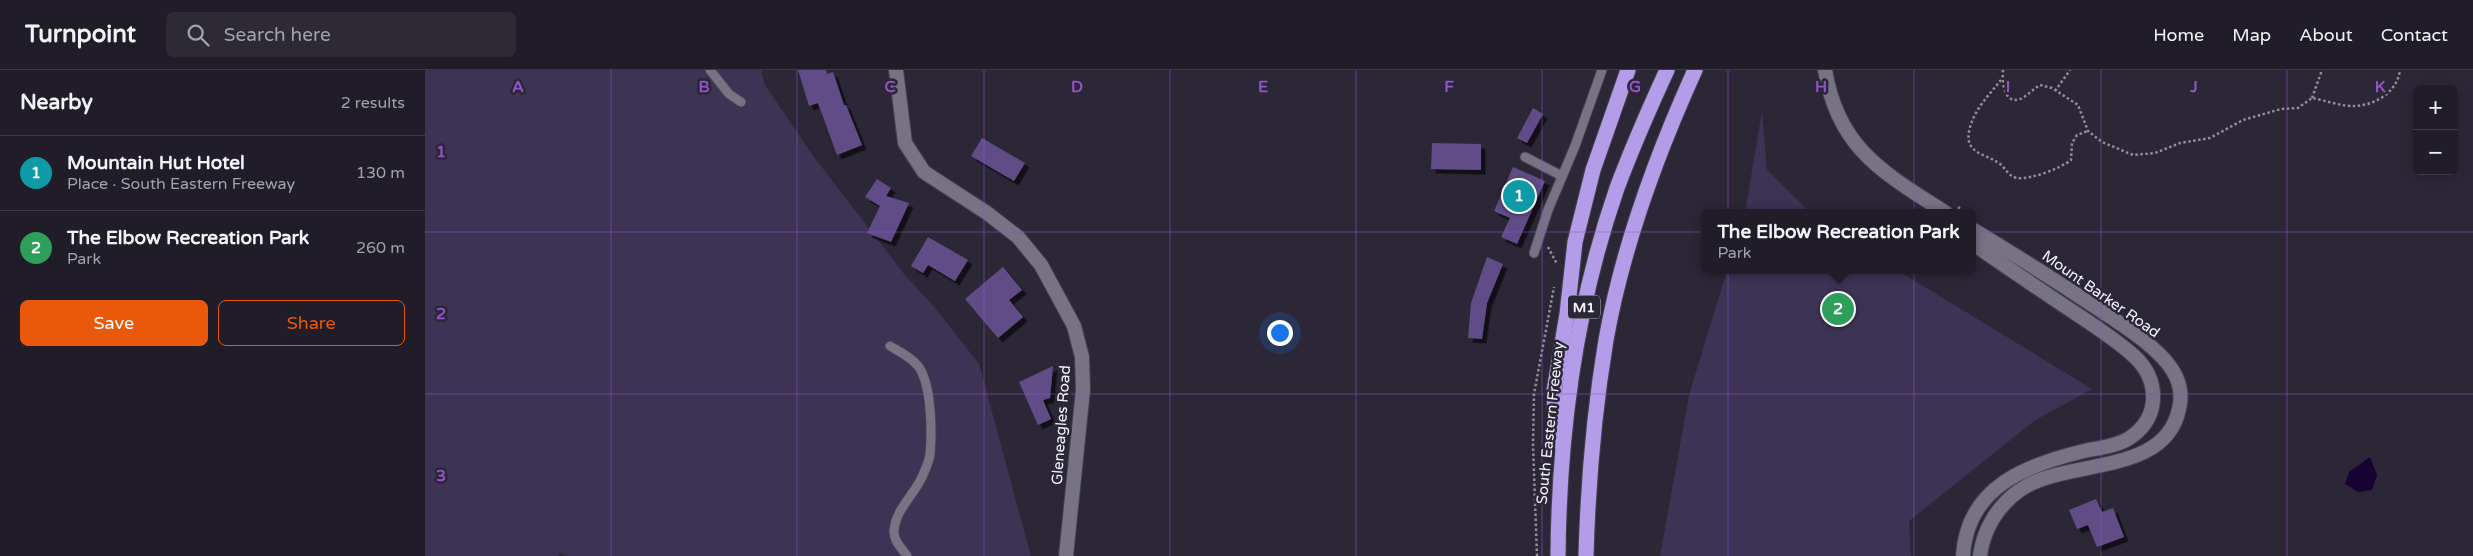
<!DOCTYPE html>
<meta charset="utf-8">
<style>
body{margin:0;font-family:"Varela Round",sans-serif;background:#2d2a34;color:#f1f3f6}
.controls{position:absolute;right:15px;top:15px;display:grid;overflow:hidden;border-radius:8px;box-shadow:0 2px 12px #0003}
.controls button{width:45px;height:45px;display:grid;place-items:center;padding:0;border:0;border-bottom:1px solid #3e3b45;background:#211d28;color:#f1f3f6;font:25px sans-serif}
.you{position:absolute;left:854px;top:262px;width:18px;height:18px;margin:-12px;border:4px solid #fff;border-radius:50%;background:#1a73e8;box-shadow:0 0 0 8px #1a73e833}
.badge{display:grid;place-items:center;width:32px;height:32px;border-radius:50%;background:#ea580c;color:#fff;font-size:16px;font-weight:700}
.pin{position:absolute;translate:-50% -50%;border:2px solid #fff;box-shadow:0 1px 5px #0006}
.popup{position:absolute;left:1276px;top:139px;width:275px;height:65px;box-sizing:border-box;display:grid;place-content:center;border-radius:8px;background:#211d28;filter:drop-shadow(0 1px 4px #0005);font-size:16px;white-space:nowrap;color:#a2a2a8}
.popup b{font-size:19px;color:#f1f3f6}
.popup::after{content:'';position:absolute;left:50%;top:100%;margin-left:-10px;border:10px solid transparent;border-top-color:#211d28}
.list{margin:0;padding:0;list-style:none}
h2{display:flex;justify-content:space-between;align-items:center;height:65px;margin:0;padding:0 20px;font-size:21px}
h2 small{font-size:16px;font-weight:400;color:#a2a2a8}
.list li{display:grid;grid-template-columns:32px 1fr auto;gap:15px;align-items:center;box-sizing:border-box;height:75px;padding:0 20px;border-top:1px solid #3e3b45}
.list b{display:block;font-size:19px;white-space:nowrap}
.list p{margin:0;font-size:16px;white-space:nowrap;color:#a2a2a8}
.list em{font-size:16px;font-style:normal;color:#a2a2a8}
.actions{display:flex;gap:10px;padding:15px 20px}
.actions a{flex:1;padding:11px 0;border:1px solid #ea580c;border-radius:8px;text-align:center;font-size:18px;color:#ea580c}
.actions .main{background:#ea580c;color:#fff}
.icon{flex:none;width:28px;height:28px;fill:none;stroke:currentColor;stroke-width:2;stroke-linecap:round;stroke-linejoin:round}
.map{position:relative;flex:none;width:2048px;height:486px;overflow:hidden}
header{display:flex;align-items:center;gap:30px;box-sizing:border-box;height:70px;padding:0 25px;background:#211d28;border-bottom:1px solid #3e3b45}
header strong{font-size:24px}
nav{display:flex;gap:28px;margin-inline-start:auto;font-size:18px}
.search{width:350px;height:45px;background:#2d2a34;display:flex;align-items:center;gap:12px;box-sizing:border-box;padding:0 18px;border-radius:8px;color:#a2a2a8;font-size:19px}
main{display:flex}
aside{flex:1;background:#211d28}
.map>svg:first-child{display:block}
</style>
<header>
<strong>Turnpoint</strong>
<div class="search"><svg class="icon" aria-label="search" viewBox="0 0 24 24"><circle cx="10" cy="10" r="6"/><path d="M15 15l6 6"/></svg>Search here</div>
<nav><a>Home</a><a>Map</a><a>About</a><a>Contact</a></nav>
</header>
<main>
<aside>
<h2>Nearby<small>2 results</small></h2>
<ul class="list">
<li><span class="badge" style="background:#0f9aa8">1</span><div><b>Mountain Hut Hotel</b><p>Place · South Eastern Freeway</p></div><em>130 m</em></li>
<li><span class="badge" style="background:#2e9e5b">2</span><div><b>The Elbow Recreation Park</b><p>Park</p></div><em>260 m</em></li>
</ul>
<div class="actions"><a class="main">Save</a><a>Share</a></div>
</aside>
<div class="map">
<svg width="2048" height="486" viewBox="0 0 2048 486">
<defs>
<filter id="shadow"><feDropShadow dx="4.5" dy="4.5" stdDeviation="0" flood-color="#0009"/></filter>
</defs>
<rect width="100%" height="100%" fill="#2c2736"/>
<!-- green -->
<g fill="#3d3354">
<polygon points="0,0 336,0 340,15 389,87 479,204 510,238 554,294 606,486 142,486 134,483 133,486 0,486"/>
<polygon points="1337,41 1342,100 1386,143 1320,143"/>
<polygon points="1302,200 1472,200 1667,319 1609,351 1484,451 1486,486 1235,486 1264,325"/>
</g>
<!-- water -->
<polygon fill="#180133" points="1945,387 1952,405 1947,420 1933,422 1920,414 1924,402"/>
<!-- building -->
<g fill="#604d87" filter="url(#shadow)">
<polygon points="373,0 401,0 402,4 408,2 419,35 421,35 437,75 412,85 393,33 384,36"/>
<polygon points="1108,38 1118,44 1102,73 1092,68"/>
<polygon points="557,68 600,93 589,111 546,86"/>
<polygon points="1007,73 1056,74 1056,100 1006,99"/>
<polygon points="1088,97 1120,111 1092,174 1076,167 1085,148 1069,141"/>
<polygon points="452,109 466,118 461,126 484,133 466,172 442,163 455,136 440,127"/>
<polygon points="503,167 543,190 530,211 503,195 498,203 486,196"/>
<polygon points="1062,187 1078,194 1062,233 1057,269 1043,268 1046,233"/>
<polygon points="578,197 597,220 584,230 598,247 573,268 540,229"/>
<polygon points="628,296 625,328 618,330 626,349 613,355 594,312"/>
<polygon points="1671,429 1677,442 1688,438 1699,467 1672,477 1663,455 1652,459 1644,440"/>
</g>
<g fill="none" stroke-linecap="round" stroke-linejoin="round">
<defs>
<g id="service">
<polyline points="285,0 304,24 316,32"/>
<polyline points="1100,87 1137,106"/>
<polyline points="1109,183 1123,140 1150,76 1177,0"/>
<path d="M465,276C475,282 486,287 493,296C507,314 507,363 505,385C504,392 500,400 497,407C489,425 471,439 469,460C468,471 477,478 482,486"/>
</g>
<polyline id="minor" points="471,0 480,73 499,102 562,143 593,167 616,195 649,256 657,287 658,320 641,486"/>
<g id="secondary">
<path d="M1400,0C1413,79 1459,103 1521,143"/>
<path d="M1547,159C1590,185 1633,212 1675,240C1696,254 1720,269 1738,288C1752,303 1759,319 1754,339C1740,407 1641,388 1595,420C1573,435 1558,460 1555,486"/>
<path d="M1538,486C1542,417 1601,395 1659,381C1673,378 1694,376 1706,367C1736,346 1734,309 1709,286C1690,269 1668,255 1647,241C1614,219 1580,196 1547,173"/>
</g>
<g id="motorway">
<polyline points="1131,371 1129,321 1142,244 1150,172 1168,100 1203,0"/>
<path d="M1133,486C1134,362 1151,236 1192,118C1207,78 1224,39 1242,0"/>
<path d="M1161,486C1163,413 1169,342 1181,270C1197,179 1232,84 1270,0"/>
</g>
</defs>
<!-- service casing -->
<use href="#service" stroke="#45424e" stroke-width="11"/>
<!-- minor casing -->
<use href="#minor" stroke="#45424e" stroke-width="16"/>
<!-- secondary casing -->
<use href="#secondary" stroke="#45424e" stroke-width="16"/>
<!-- motorway casing -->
<use href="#motorway" stroke="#45424e" stroke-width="17"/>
<!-- path -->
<g stroke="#928e9b" stroke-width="2.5" stroke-dasharray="2.5 2.5" stroke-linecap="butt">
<path d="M1578,0C1577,9 1578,35 1595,29C1601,27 1608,19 1615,15L1627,18L1653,35L1663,61L1677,72L1708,85L1730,83L1755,73L1785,68L1818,50L1856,39L1873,38L1887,28C1899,30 1918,37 1930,36C1951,35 1972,22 1975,0"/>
<path d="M1576,10C1564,25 1547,42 1544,62C1540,83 1560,84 1572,92C1580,96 1582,106 1592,108C1605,110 1636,98 1646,90L1647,73L1652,65L1663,61"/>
<polyline points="1630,21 1645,0"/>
<polyline points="1887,28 1897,0"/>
<polyline points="1533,137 1541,143"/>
<polyline points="1123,177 1132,194"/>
<polyline points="1112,486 1108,375 1109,324 1129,217"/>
</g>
<!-- service -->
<use href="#service" stroke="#777284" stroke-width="9"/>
<!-- minor -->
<use href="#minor" stroke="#777284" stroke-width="14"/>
<!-- secondary -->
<use href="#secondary" stroke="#777284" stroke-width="14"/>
<!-- motorway -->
<use href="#motorway" stroke="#b49de8" stroke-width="15"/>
</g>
<!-- grid -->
<path fill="none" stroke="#9354cb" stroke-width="1" stroke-opacity="0.55" d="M186,0V486M372,0V486M559,0V486M745,0V486M931,0V486M1117,0V486M1303,0V486M1489,0V486M1676,0V486M1862,0V486M0,162H2048M0,324H2048"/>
<g text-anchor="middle" stroke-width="5" stroke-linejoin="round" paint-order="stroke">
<!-- shield labels -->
<rect fill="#2c2736" stroke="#b8b5c1" stroke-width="1" x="1143" y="225.5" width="32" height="23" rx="4"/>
<g font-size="14" font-weight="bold" fill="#f4f2fc">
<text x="1159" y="242">M1</text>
</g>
<!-- street labels -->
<g font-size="15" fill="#f4f2fc" stroke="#2c2736">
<text transform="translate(1676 224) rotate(35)" y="5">Mount Barker Road</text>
<text transform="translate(1125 353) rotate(-84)" y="5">South Eastern Freeway</text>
<text transform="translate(636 355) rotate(-86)" y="5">Gleneagles Road</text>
</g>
</g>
<g font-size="16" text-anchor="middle" font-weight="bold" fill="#9354cb" stroke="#2c2736" stroke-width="5" stroke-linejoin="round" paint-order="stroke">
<text x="93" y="22">A</text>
<text x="279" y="22">B</text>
<text x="465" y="22">C</text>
<text x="652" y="22">D</text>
<text x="838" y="22">E</text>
<text x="1024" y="22">F</text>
<text x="1210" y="22">G</text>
<text x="1396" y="22">H</text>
<text x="1583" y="22">I</text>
<text x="1769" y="22">J</text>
<text x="1955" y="22">K</text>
<text x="16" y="87">1</text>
<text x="16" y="249">2</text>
<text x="16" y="411">3</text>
</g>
</svg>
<div class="controls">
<button>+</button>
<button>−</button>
</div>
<div class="you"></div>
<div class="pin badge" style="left:1094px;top:126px;background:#0f9aa8">1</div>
<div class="pin badge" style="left:1413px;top:239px;background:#2e9e5b">2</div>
<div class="popup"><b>The Elbow Recreation Park</b>Park</div>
</div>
</main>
